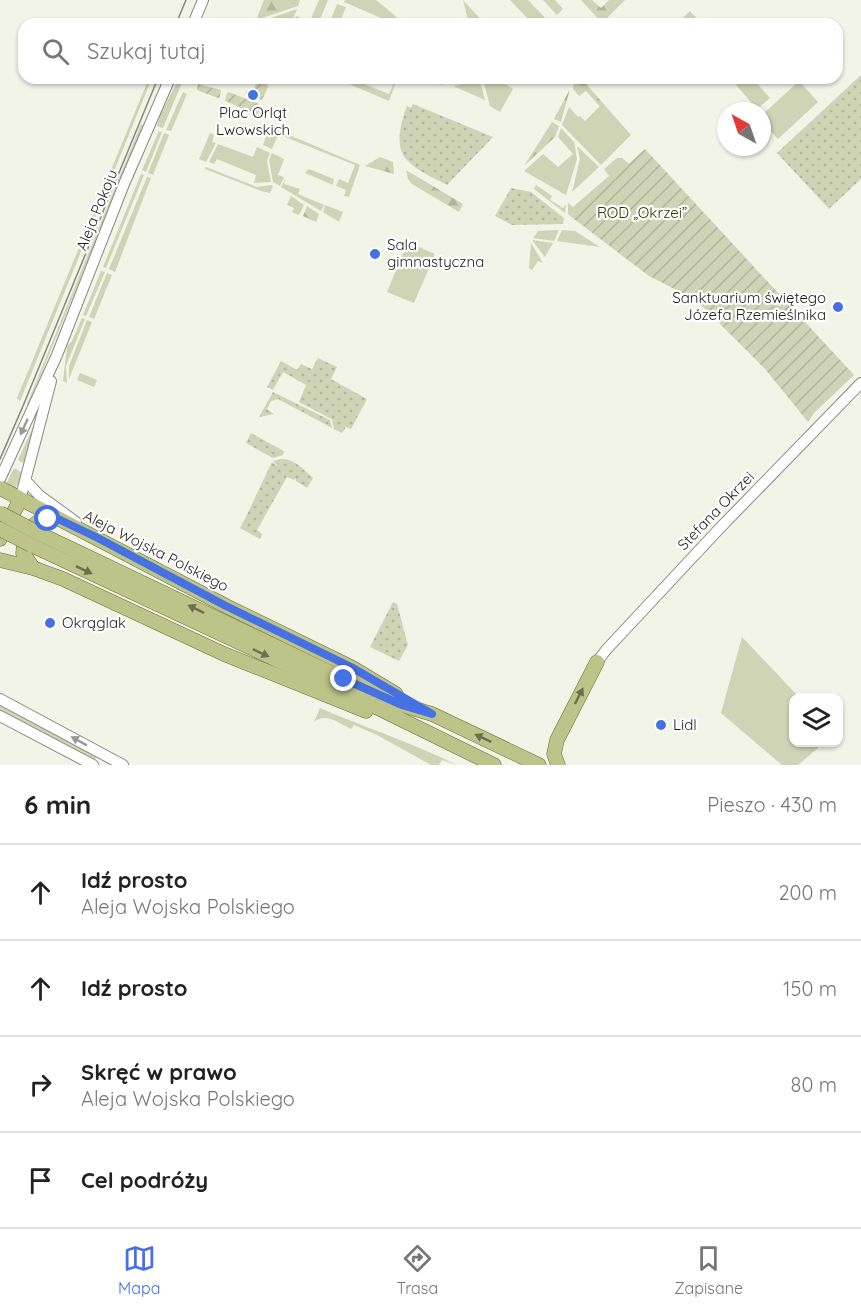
<!DOCTYPE html>
<html lang="pl">
<meta charset="utf-8">
<style>
body{margin:0;font-family:Quicksand,sans-serif;background:#f2f2f2;color:#222}
.controls{position:absolute;right:18px;bottom:18px;display:grid;overflow:hidden;border-radius:12px;box-shadow:0 2px 4px #0004}
.controls button{width:54px;height:54px;display:grid;place-items:center;padding:0;border:0;border-bottom:2px solid #e0e0e0;background:#fff;color:#222;font:30px sans-serif}
.compass{position:absolute;left:717px;top:102px;width:54px;height:54px;border-radius:50%;background:#fff;box-shadow:0 2px 4px #0004;rotate:320deg}
.stop{position:absolute;width:18px;height:18px;margin:-14px;border:4px solid #4671e3;border-radius:50%;background:#fff}
.stop.end{background:#4671e3;border-color:#fff;box-shadow:0 2px 6px #0008}
.list{margin:0;padding:0;list-style:none}
h2{display:flex;justify-content:space-between;align-items:center;height:78px;margin:0;padding:0 24px;font-size:26px}
h2 small{font-size:20px;font-weight:400;color:#767676}
.list li{display:grid;grid-template-columns:39px 1fr auto;gap:18px;align-items:center;box-sizing:border-box;height:96px;padding:0 24px;border-top:2px solid #e0e0e0}
.list b{display:block;font-size:22px;white-space:nowrap}
.list p{margin:0;font-size:20px;white-space:nowrap;color:#767676}
.list em{font-size:20px;font-style:normal;color:#767676}
.icon{flex:none;width:33px;height:33px;fill:none;stroke:currentColor;stroke-width:2;stroke-linecap:round;stroke-linejoin:round}
.map{position:relative;flex:none;width:861px;height:765px;overflow:hidden}
.search{position:absolute;background:#fff;box-shadow:0 2px 4px #0004;left:18px;right:18px;top:18px;height:66px;display:flex;align-items:center;gap:15px;box-sizing:border-box;padding:0 21px;border-radius:18px;color:#767676;font-size:22px}
.sheet{height:462px;background:#fff}
nav{display:flex;justify-content:space-around;align-items:center;box-sizing:border-box;height:84px;border-top:2px solid #e0e0e0;background:#fff;font-size:16px;color:#767676}
nav a{display:grid;justify-items:center;gap:3px}
nav .on{color:#4671e3}
.map>svg:first-child{display:block}
</style>
<div class="map">
<svg width="861" height="765" viewBox="0 0 861 765">
<defs>
<pattern id="forest-firs" width="22" height="20" patternUnits="userSpaceOnUse" patternTransform="scale(1.5)"><rect width="22" height="20" fill="#cfd4b7"/><path d="M5 1l3.5 6h-7zM16 11l3.5 6h-7z" fill="#b1b59d"/></pattern>
<pattern id="park-dots" width="8" height="8" patternUnits="userSpaceOnUse" patternTransform="scale(1.5)"><rect width="8" height="8" fill="#cfd4b7"/><path d="M2 2h.1M6 6h.1" fill="none" stroke="#b1b59d" stroke-width="1.8" stroke-linecap="round"/></pattern>
<pattern id="garden-furrows" width="10" height="10" patternUnits="userSpaceOnUse" patternTransform="scale(1.5)"><rect width="10" height="10" fill="#cfd4b7"/><path d="M-1 1l2-2M0 10L10 0M9 11l2-2" fill="none" stroke="#b1b59d"/></pattern>
</defs>
<rect width="100%" height="100%" fill="#f2f4e7"/>
<!-- grass -->
<g fill="#cfd4b7">
<polygon points="319,0 328,0 318,24 302,24 294,21 296,16 310,21"/>
<polygon points="345,0 376,0 405,24 395,24 344,2"/>
<polygon points="463,0 485,24 469,24"/>
<polygon points="510,0 528,0 551,24 533,24"/>
<polygon points="543,0 555,0 563,9 557,15"/>
<polygon points="337,4 346,7 340,22 341,24 330,22"/>
<polygon points="690,11 702,24 675,24 677,23"/>
<polygon points="149,78 152,78 20,401 17,398"/>
<polygon points="179,78 184,78 163,128 157,126 160,115"/>
<polygon points="335,78 349,78 389,94 395,81 387,78 397,79 389,101"/>
<polygon points="434,78 476,78 439,85 441,81"/>
<polygon points="497,78 513,89 500,112 490,106 483,80"/>
<polygon points="744,78 752,78 770,98 757,109 736,85"/>
<polygon points="480,80 485,100 453,86"/>
<polygon points="799,81 818,102 778,139 762,122 762,115"/>
<polygon points="183,92 187,94 171,131 166,130"/>
<polygon points="600,106 605,112 608,109 631,135 601,165 562,125 569,107 578,117 580,116 585,121"/>
<polygon points="141,124 143,125 138,139 30,401 29,405 27,404"/>
<polygon points="269,127 280,131 272,149 263,145"/>
<polygon points="561,128 574,142 577,159 566,195 524,171 543,154 558,167 573,154 558,137"/>
<polygon points="159,131 162,132 146,172 142,170"/>
<polygon points="282,132 360,165 349,197 344,196 346,190 336,186 339,179 348,183 355,165 280,135"/>
<polygon points="164,133 169,135 153,175 148,173"/>
<polygon points="210,133 214,135 212,142 216,143 206,162 199,159"/>
<polygon points="218,144 253,157 257,147 270,153 267,161 271,182 254,183 256,175 217,159 214,164 209,162"/>
<polygon points="577,146 599,167 572,192 580,159"/>
<polygon points="272,153 284,159 278,175 284,177 280,186 273,182 269,160"/>
<polygon points="617,158 622,158 629,164 570,216 568,214 568,203 573,207 609,176 604,169"/>
<polygon points="206,167 257,187 272,185 273,186 270,193 261,191 205,169"/>
<polygon points="309,169 334,179 333,185 305,173"/>
<polygon points="141,174 144,175 106,268 103,267"/>
<polygon points="147,177 151,178 115,272 109,269"/>
<polygon points="286,178 284,184 300,189 298,194 324,205 321,211 281,187"/>
<polygon points="536,185 552,196 550,200 563,208 566,204 565,213 534,189"/>
<polygon points="291,196 304,205 299,215 292,212 294,208 287,205"/>
<polygon points="325,205 343,212 339,222 323,212"/>
<polygon points="559,230 554,241 533,238 538,231"/>
<polygon points="562,230 575,231 600,247 557,241"/>
<polygon points="532,240 553,243 545,257"/>
<polygon points="408,242 435,254 414,303 387,292"/>
<polygon points="531,243 543,263 538,261 532,270 529,268"/>
<polygon points="101,271 105,272 86,316 83,315"/>
<polygon points="107,273 112,275 94,319 89,317"/>
<polygon points="82,318 85,319 66,366 67,383 63,381 67,346 72,341"/>
<polygon points="87,320 92,322 69,379 69,366"/>
<polygon points="80,373 97,380 94,387 77,380"/>
<polygon points="37,418 25,464 18,460"/>
<polygon points="14,468 23,473 15,489 6,484"/>
<polygon points="742,637 799,697 794,698 794,742 824,743 798,765 782,765 721,713"/>
<polygon points="0,706 32,720 98,755 94,761 0,711"/>
<path d="M320,708C366,728 413,743 457,765L442,760L439,765H431L377,735L354,725L351,729C339,723 326,712 314,722Z"/>
</g>
<!-- forest -->
<g fill="url(#forest-firs)">
<polygon points="264,0 300,0 298,6 259,19 257,18"/>
<polygon points="581,0 592,0 601,8 609,0 625,0 602,23"/>
<polygon points="297,9 291,24 271,24 262,21"/>
<polygon points="575,78 581,78 608,109 605,112 586,91 579,96 573,89"/>
<polygon points="570,89 561,122 554,119"/>
<polygon points="552,122 559,126 555,137 524,166"/>
<polygon points="380,157 393,162 394,174 365,166"/>
<polygon points="406,170 463,204 459,212 412,184 408,179"/>
<polygon points="307,206 319,214 316,222 303,216"/>
</g>
<!-- park -->
<g fill="url(#park-dots)">
<polygon points="861,75 861,179 829,209 777,153"/>
<path d="M413,104L493,137L447,185C434,178 417,171 407,160C394,147 401,121 407,106L411,108Z"/>
<polygon points="511,188 531,192 564,218 563,224 512,225 495,216"/>
<polygon points="318,358 337,367 331,379 367,399 351,429 346,427 342,433 334,429 332,420 337,422 299,402 306,385 283,372 273,390 267,387 281,361 297,370 301,364 312,369"/>
<polygon points="273,392 330,420 332,428 278,399 271,401 267,409 274,414 259,417"/>
<polygon points="251,433 284,451 283,455 273,458 246,443"/>
<path d="M282,459C295,459 304,470 313,478L307,488L296,481V478L294,480L287,477L257,530L262,534L260,539L240,528C252,506 261,484 272,462L280,468L273,461Z"/>
<polygon points="393,602 397,604 408,645 399,661 370,647"/>
</g>
<!-- garden -->
<g fill="url(#garden-furrows)">
<polygon points="251,78 267,84 268,87 263,98 261,100 245,93 247,90 253,92 256,84 250,81"/>
<polygon points="198,84 221,90 220,97 218,98 197,90"/>
<polygon points="229,92 259,104 260,107 258,115 225,101 227,93"/>
<polygon points="645,149 854,375 814,413 808,422 765,369 696,300 649,276 570,216"/>
</g>
<g fill="none" stroke-linecap="round" stroke-linejoin="round">
<defs>
<g id="minor">
<polyline points="193,24 203,0"/>
<polyline points="0,479 57,355 124,184 170,78"/>
<polyline points="26,481 39,495 76,522"/>
<polyline points="20,500 51,381"/>
<polyline points="597,662 606,650 719,529 861,383"/>
<polyline points="0,699 123,765"/>
<polyline points="0,716 93,765"/>
</g>
<g id="major">
<polyline points="0,488 226,606 351,667 396,694"/>
<polyline points="38,533 344,679 402,705 432,714 539,765"/>
<polyline points="0,539 20,500"/>
<polyline points="31,545 343,691 494,765"/>
<polyline points="0,560 33,568 63,579 224,654 366,711"/>
<polyline points="33,568 23,553 24,544 34,525 39,521 56,518"/>
<polyline points="558,765 554,754 557,740 597,662"/>
</g>
</defs>
<!-- minor casing -->
<use href="#minor" stroke="#87897d" stroke-width="12"/>
<!-- major casing -->
<use href="#major" stroke="#68702f" stroke-width="15"/>
<!-- minor -->
<use href="#minor" stroke="#fff" stroke-width="10"/>
<!-- major -->
<use href="#major" stroke="#bdc48a" stroke-width="14"/>
<!-- tram -->
<g stroke="#86877e" stroke-width="1.5">
<polyline points="176,24 186,0"/>
<polyline points="0,459 23,406 158,78"/>
</g>
<defs>
<g id="major-bridge">
<polyline points="0,513 38,533"/>
<polyline points="0,529 31,545"/>
</g>
</defs>
<!-- major-bridge casing -->
<use href="#major-bridge" stroke="#68702f" stroke-width="15" stroke-linecap="butt"/>
<!-- major-bridge -->
<use href="#major-bridge" stroke="#bdc48a" stroke-width="14"/>
</g>
<!-- one-way arrows -->
<defs><path id="oneway-solid" d="M-6-.8H1V-3.2L6.5 0L1 3.2V.8H-6Z" transform="scale(1.5)"/></defs>
<g fill="#999997">
<use href="#oneway-solid" transform="translate(24 427) rotate(115)"/>
<use href="#oneway-solid" transform="translate(79 741) rotate(-151)"/>
</g>
<g fill="#6c7051">
<use href="#oneway-solid" transform="translate(84 570) rotate(25)"/>
<use href="#oneway-solid" transform="translate(196 609) rotate(-154)"/>
<use href="#oneway-solid" transform="translate(261 653) rotate(25)"/>
<use href="#oneway-solid" transform="translate(579 696) rotate(-63)"/>
<use href="#oneway-solid" transform="translate(483 738) rotate(-155)"/>
</g>
<g fill="none" stroke-linecap="round" stroke-linejoin="round">
<!-- route -->
<polyline stroke="#4671e3" stroke-width="8" points="48,519 56,518 96,537 226,606 351,667 432,714 402,705 344,679"/>
</g>
<!-- markers -->
<g fill="#4671e3" stroke="#fff" stroke-width="2">
<circle cx="253" cy="95" r="6"/>
<circle cx="375" cy="254" r="6"/>
<circle cx="838" cy="307" r="6"/>
<circle cx="50" cy="623" r="6"/>
<circle cx="661" cy="725" r="6"/>
</g>
<g text-anchor="middle" stroke-width="4.5" stroke-linejoin="round" paint-order="stroke">
<!-- poi labels -->
<g font-size="15" fill="#1c1c18" stroke="#fff" text-anchor="start">
<text x="253" y="118" text-anchor="middle">Plac Orląt<tspan x="253" dy="17">Lwowskich</tspan></text>
<text x="387" y="250">Sala<tspan x="387" dy="17">gimnastyczna</tspan></text>
<text x="826" y="303" text-anchor="end">Sanktuarium świętego<tspan x="826" dy="17">Józefa Rzemieślnika</tspan></text>
<text x="62" y="628">Okrąglak</text>
<text x="673" y="730">Lidl</text>
</g>
<!-- street labels -->
<g font-size="15" fill="#1c1c18" stroke="#fff">
<text transform="translate(97 210) rotate(-68)" y="5">Aleja Pokoju</text>
<text transform="translate(716 511) rotate(-46)" y="5">Stefana Okrzei</text>
<text transform="translate(156 551) rotate(27)" y="5">Aleja Wojska Polskiego</text>
</g>
<!-- park labels -->
<g font-size="15" fill="#2e3302" stroke="#fff">
<text x="642" y="218">ROD „Okrzei”</text>
</g>
</g>
</svg>
<div class="controls">
<button><svg class="icon" aria-label="layers" viewBox="0 0 24 24"><path d="M12 4l9 5-9 5-9-5zM3 14l9 5 9-5"/></svg></button>
</div>
<svg class="compass" viewBox="-18 -18 36 36"><path d="M0-13l5 13h-10z" fill="#e53935"/><path d="M0 13l5-13h-10z" fill="#767676"/></svg>
<div class="stop" style="left:48px;top:519px"></div>
<div class="stop end" style="left:344px;top:679px"></div>
<div class="search"><svg class="icon" aria-label="search" viewBox="0 0 24 24"><circle cx="10" cy="10" r="6"/><path d="M15 15l6 6"/></svg>Szukaj tutaj</div>
</div>
<section class="sheet">
<h2>6 min<small>Pieszo · 430 m</small></h2>
<ul class="list">
<li><svg class="icon" aria-label="ahead" viewBox="0 0 24 24"><path d="M12 20V5M6 11l6-6 6 6"/></svg><div><b>Idź prosto</b><p>Aleja Wojska Polskiego</p></div><em>200 m</em></li>
<li><svg class="icon" aria-label="ahead" viewBox="0 0 24 24"><path d="M12 20V5M6 11l6-6 6 6"/></svg><div><b>Idź prosto</b></div><em>150 m</em></li>
<li><svg class="icon" aria-label="right" viewBox="0 0 24 24"><path d="M7 20v-9h11M14 6l5 5-5 5"/></svg><div><b>Skręć w prawo</b><p>Aleja Wojska Polskiego</p></div><em>80 m</em></li>
<li><svg class="icon" aria-label="arrive" viewBox="0 0 24 24"><path d="M6 21V4h12l-3 4 3 4H6"/></svg><div><b>Cel podróży</b></div></li>
</ul>
</section>
<nav>
<a class="on"><svg class="icon" aria-label="map" viewBox="0 0 24 24"><path d="M3 6l6-2 6 2 6-2v14l-6 2-6-2-6 2zM9 4v14M15 6v14"/></svg>Mapa</a>
<a><svg class="icon" aria-label="directions" viewBox="0 0 24 24"><path d="M12 3l9 9-9 9-9-9zM9 14v-3h6M13 9l2 2-2 2"/></svg>Trasa</a>
<a><svg class="icon" aria-label="saved" viewBox="0 0 24 24"><path d="M7 4h10v16l-5-4-5 4z"/></svg>Zapisane</a>
</nav>
